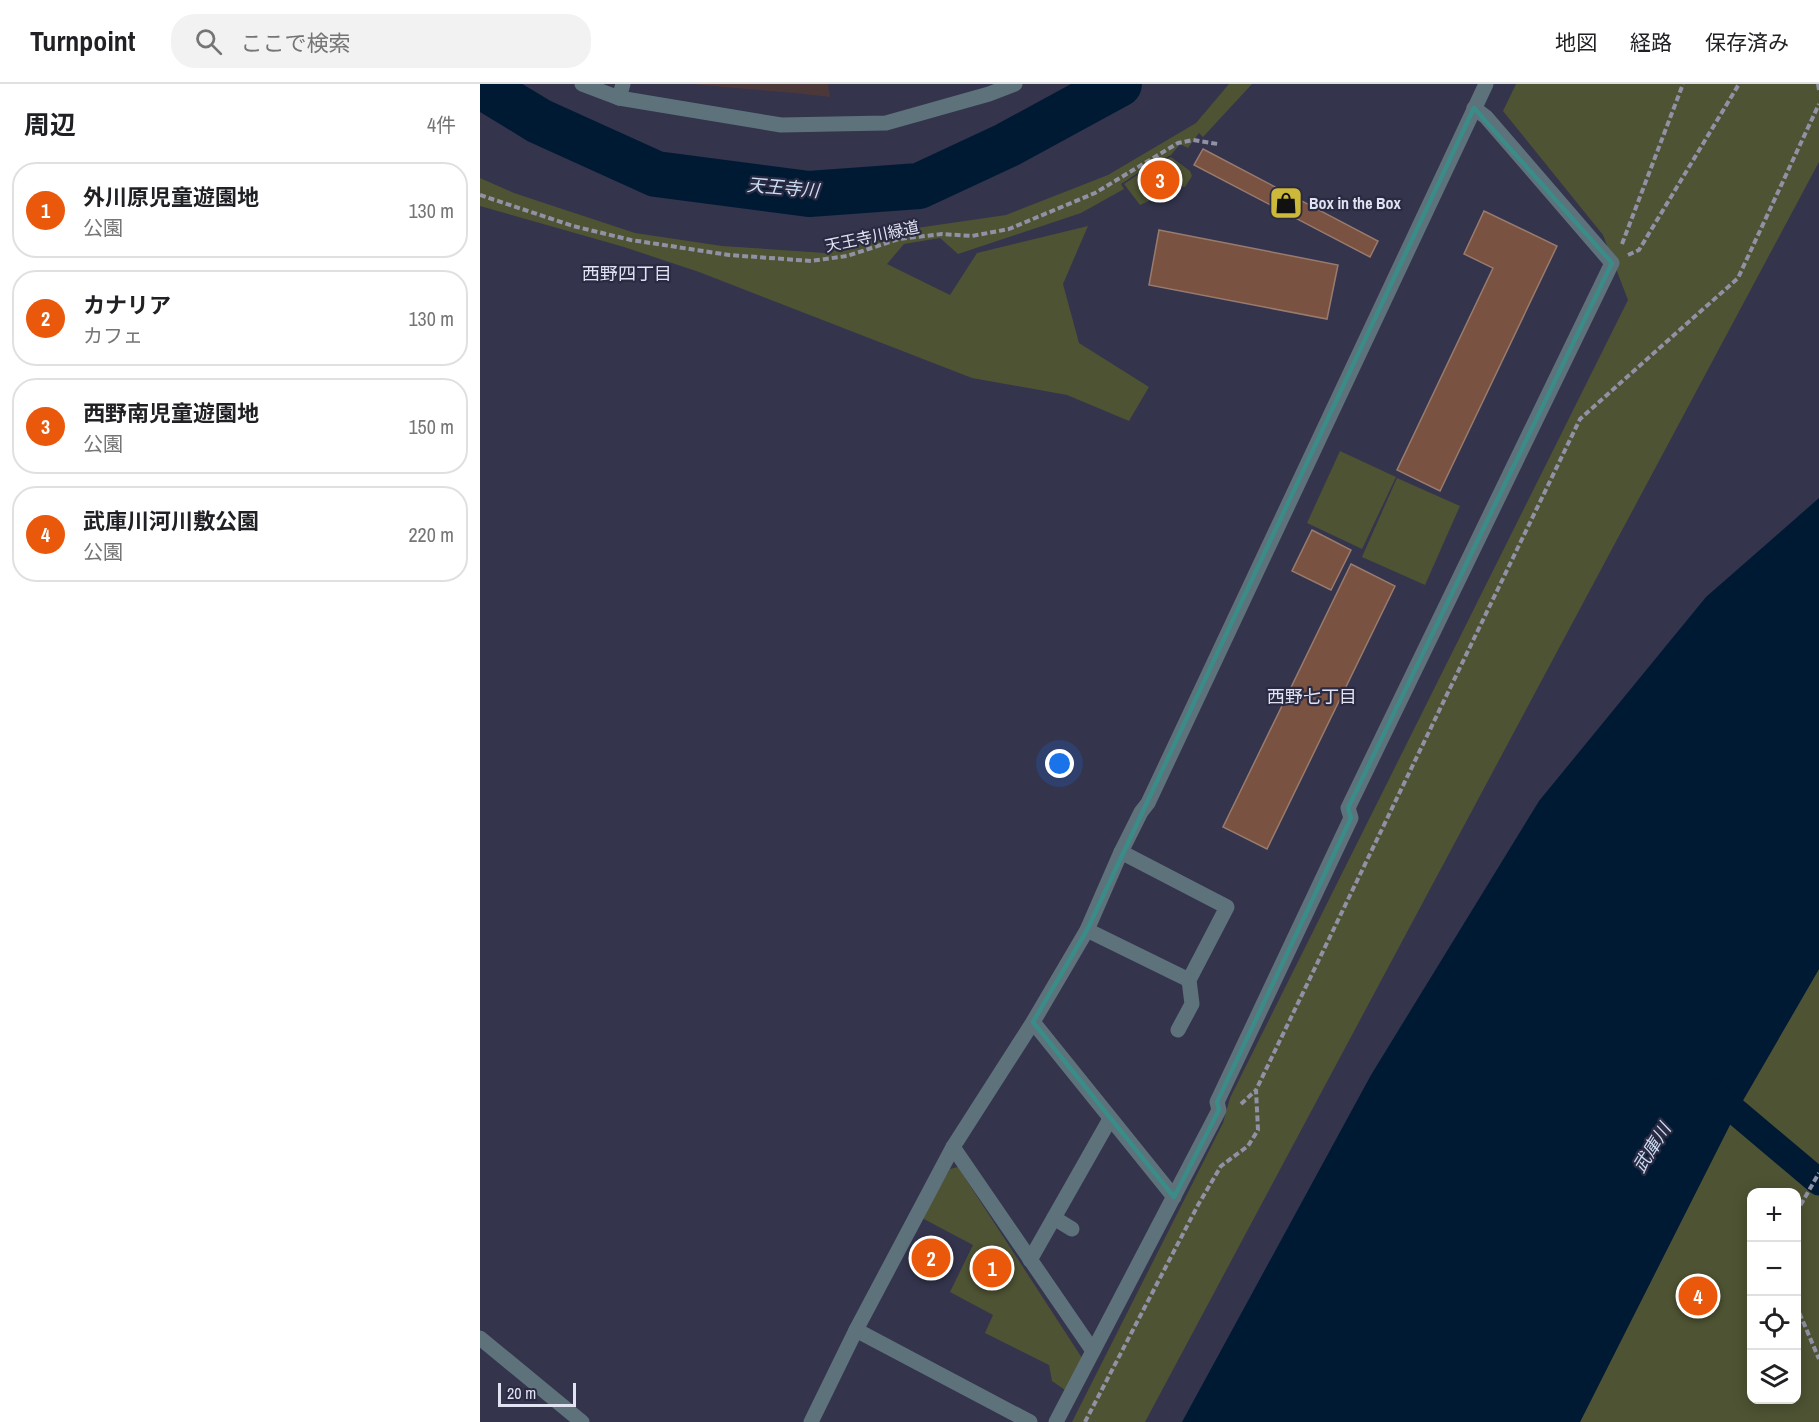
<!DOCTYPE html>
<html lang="ja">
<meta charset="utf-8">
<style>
body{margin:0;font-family:"Archivo Narrow","Noto Sans JP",sans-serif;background:#f2f2f2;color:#202124}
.controls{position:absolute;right:18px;bottom:18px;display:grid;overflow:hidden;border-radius:12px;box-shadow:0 3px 15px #0003}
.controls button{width:54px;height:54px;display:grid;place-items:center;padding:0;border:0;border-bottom:2px solid #e0e0e0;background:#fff;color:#202124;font:30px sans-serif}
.scale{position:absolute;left:18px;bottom:15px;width:78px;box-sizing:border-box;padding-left:6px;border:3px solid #e1e2f2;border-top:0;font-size:16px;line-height:21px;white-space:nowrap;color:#e1e2f2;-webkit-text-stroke:4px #2a2a42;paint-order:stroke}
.you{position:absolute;left:580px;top:680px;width:21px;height:21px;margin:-15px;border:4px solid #fff;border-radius:50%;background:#1a73e8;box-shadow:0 0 0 9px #1a73e833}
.badge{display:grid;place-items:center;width:39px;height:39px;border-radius:50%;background:#ea580c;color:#fff;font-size:20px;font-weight:700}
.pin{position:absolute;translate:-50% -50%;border:3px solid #fff;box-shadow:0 2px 6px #0006}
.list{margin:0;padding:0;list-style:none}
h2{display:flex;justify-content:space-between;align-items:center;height:78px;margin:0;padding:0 24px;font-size:26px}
h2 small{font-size:20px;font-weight:400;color:#757577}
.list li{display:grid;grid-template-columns:39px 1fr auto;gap:18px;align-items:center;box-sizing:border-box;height:96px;margin:0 12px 12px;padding:0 12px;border:2px solid #e0e0e0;border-radius:24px}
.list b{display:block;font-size:22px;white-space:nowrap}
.list p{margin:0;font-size:20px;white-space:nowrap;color:#757577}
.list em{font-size:20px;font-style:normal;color:#757577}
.icon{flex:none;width:33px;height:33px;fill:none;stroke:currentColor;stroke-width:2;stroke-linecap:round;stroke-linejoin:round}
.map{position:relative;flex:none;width:1339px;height:1338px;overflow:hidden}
header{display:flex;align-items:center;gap:36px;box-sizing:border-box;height:84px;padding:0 30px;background:#fff;border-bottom:2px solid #e0e0e0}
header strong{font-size:28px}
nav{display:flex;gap:33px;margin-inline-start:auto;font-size:21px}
.search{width:420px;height:54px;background:#f2f2f2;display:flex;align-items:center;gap:15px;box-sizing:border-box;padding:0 21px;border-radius:24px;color:#757577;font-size:22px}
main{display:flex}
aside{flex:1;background:#fff}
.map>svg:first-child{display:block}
</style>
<header>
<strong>Turnpoint</strong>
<div class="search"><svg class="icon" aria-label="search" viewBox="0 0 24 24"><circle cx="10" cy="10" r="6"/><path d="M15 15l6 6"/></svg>ここで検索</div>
<nav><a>地図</a><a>経路</a><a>保存済み</a></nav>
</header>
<main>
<aside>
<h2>周辺<small>4件</small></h2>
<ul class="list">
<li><span class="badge">1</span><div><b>外川原児童遊園地</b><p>公園</p></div><em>130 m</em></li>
<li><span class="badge">2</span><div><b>カナリア</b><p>カフェ</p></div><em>130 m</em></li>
<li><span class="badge">3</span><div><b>西野南児童遊園地</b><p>公園</p></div><em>150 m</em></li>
<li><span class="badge">4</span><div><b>武庫川河川敷公園</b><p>公園</p></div><em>220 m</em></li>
</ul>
</aside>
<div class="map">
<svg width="1339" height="1338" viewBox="0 0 1339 1338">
<rect width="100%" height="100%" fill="#34344d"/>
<!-- industrial -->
<polygon fill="#4d3839" points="211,0 348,0 350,13 314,9"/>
<!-- green -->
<g fill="#4e5333" fill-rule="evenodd">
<polygon points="749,0 772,0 723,53 719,49 708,64 700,60 691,71 670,81 641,100 644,105 601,129 478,170 460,154 424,160 407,180 470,211 497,169 608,142 583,200 599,259 669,303 649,337 587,311 492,294 219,188 144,163 0,122 0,94 34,109 155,149 242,162 345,169 423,146 526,131 628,91 716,39"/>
<polygon points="1036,0 1339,0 1339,78 665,1338 592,1338 743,1039 750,1014 1148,216 1123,151 1023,27"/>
<polygon points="691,73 710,87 712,92 705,103 693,101 682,111 660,121 644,100 671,82"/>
<polygon points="860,367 916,393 882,465 827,439"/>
<polygon points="917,394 980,422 945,501 882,473"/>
<path d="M1339,885V1338H1100L1258,1025ZM1272,1108H1316V1316H1272Z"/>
<polygon points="478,1083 602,1274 585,1306 572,1297 569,1281 505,1249 513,1231 470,1208 493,1161 442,1134 470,1085"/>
</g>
<!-- water -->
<polygon fill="#011a34" points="1339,414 1339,885 1258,1025 1100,1338 702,1338 891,991 1059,717 1226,513"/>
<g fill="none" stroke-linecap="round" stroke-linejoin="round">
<!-- canal -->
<polyline stroke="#011a34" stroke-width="27" points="1230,1006 1339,1098"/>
<!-- river -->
<polyline stroke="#011a34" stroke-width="46" points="0,1 59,37 176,90 329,110 439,102 527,61 639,0"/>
</g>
<!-- building -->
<g fill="#7a5241" stroke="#997b6e" stroke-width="1.5">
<polygon points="723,65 898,157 890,173 714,81"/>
<polygon points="1004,127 1077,162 960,407 917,386 1013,184 984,170"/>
<polygon points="679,146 858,181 847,235 669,201"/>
<polygon points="832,446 871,466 851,506 812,487"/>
<polygon points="871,480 915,502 787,765 743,743"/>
</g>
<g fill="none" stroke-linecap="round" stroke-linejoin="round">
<!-- path -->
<g stroke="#9091a5" stroke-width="4" stroke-dasharray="6 3" stroke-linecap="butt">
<polyline points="1338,0 1339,6"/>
<polyline points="0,111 93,142 151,156 249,171 331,177 367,172 419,155 462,150 492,152 529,145 615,109 698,59 713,56 738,60"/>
<polyline points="1142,160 1203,0"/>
<polyline points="1148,171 1159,166 1259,0"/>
<polyline points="761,1020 775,1007"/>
<polyline points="1316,1129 1339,1089"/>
<polyline points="1316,1221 1339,1275"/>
<polyline points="605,1338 718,1121 741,1082 768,1062 778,1046 776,1006 1100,335 1258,194 1339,20"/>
</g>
<!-- minor -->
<g stroke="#5e727b" stroke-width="15">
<polyline points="139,14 143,0"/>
<polyline points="607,846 709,896 747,823 641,768"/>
<polyline points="553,938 694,1113"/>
<polyline points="698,946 712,920 709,896"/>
<polyline points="473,1063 613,1267"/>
<polyline points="574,1134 592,1145"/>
<polyline points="550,1176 630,1035"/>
<polyline points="376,1246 550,1338"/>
<polyline points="0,1254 102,1338"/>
<polyline points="331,1338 376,1246 473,1063 553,938 607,846 641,768 661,728 668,719 1006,0"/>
<polyline points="576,1338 739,1026 737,1018 871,734 868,724 1132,179 1006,33 994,24"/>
</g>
<!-- tertiary -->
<polyline stroke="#5e727b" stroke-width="15" points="102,0 139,14 301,41 406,39 509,10 535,0"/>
</g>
<!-- marked area -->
<path fill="none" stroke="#398c88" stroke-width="4.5" stroke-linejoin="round" d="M994,24L1132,179L868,724L871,734L737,1018L739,1026L694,1113L553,938L607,846Z"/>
<!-- icons -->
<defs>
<symbol id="shop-square" viewBox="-11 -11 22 22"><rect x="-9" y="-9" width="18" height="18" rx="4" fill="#ccb939" stroke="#2a2a42"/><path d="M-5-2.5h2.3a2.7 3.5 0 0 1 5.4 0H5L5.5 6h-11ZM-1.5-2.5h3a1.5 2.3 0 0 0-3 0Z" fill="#111"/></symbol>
</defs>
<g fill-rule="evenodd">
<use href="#shop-square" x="787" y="100" width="38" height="38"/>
</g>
<g text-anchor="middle" stroke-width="4.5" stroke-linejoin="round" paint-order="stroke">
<!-- poi labels -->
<g font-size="16" font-weight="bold" fill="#e1e2f2" stroke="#2a2a42" text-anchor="start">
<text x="829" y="125">Box in the Box</text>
</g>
<!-- street labels -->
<g font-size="16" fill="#e1e2f2" stroke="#2a2a42">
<text transform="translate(392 152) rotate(-12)" y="6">天王寺川緑道</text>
</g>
<!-- water labels -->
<g font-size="18" font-style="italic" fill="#cbdef4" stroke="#2a2a42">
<text transform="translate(303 104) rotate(5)" y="6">天王寺川</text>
<text transform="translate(1172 1064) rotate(-58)" y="6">武庫川</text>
</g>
<!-- neighbourhood labels -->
<g font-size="18" fill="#e1e2f2" stroke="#2a2a42">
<text x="147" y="196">西野四丁目</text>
<text x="832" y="619">西野七丁目</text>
</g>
</g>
</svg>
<div class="controls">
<button>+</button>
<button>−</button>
<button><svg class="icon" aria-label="locate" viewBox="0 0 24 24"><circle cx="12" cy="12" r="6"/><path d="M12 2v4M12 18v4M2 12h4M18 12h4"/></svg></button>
<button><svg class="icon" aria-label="layers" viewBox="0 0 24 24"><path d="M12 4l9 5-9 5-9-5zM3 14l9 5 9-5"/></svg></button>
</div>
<div class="scale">20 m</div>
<div class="you"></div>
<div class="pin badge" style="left:512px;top:1184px">1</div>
<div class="pin badge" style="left:451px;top:1174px">2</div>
<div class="pin badge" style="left:680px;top:96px">3</div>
<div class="pin badge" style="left:1218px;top:1212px">4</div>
</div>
</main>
